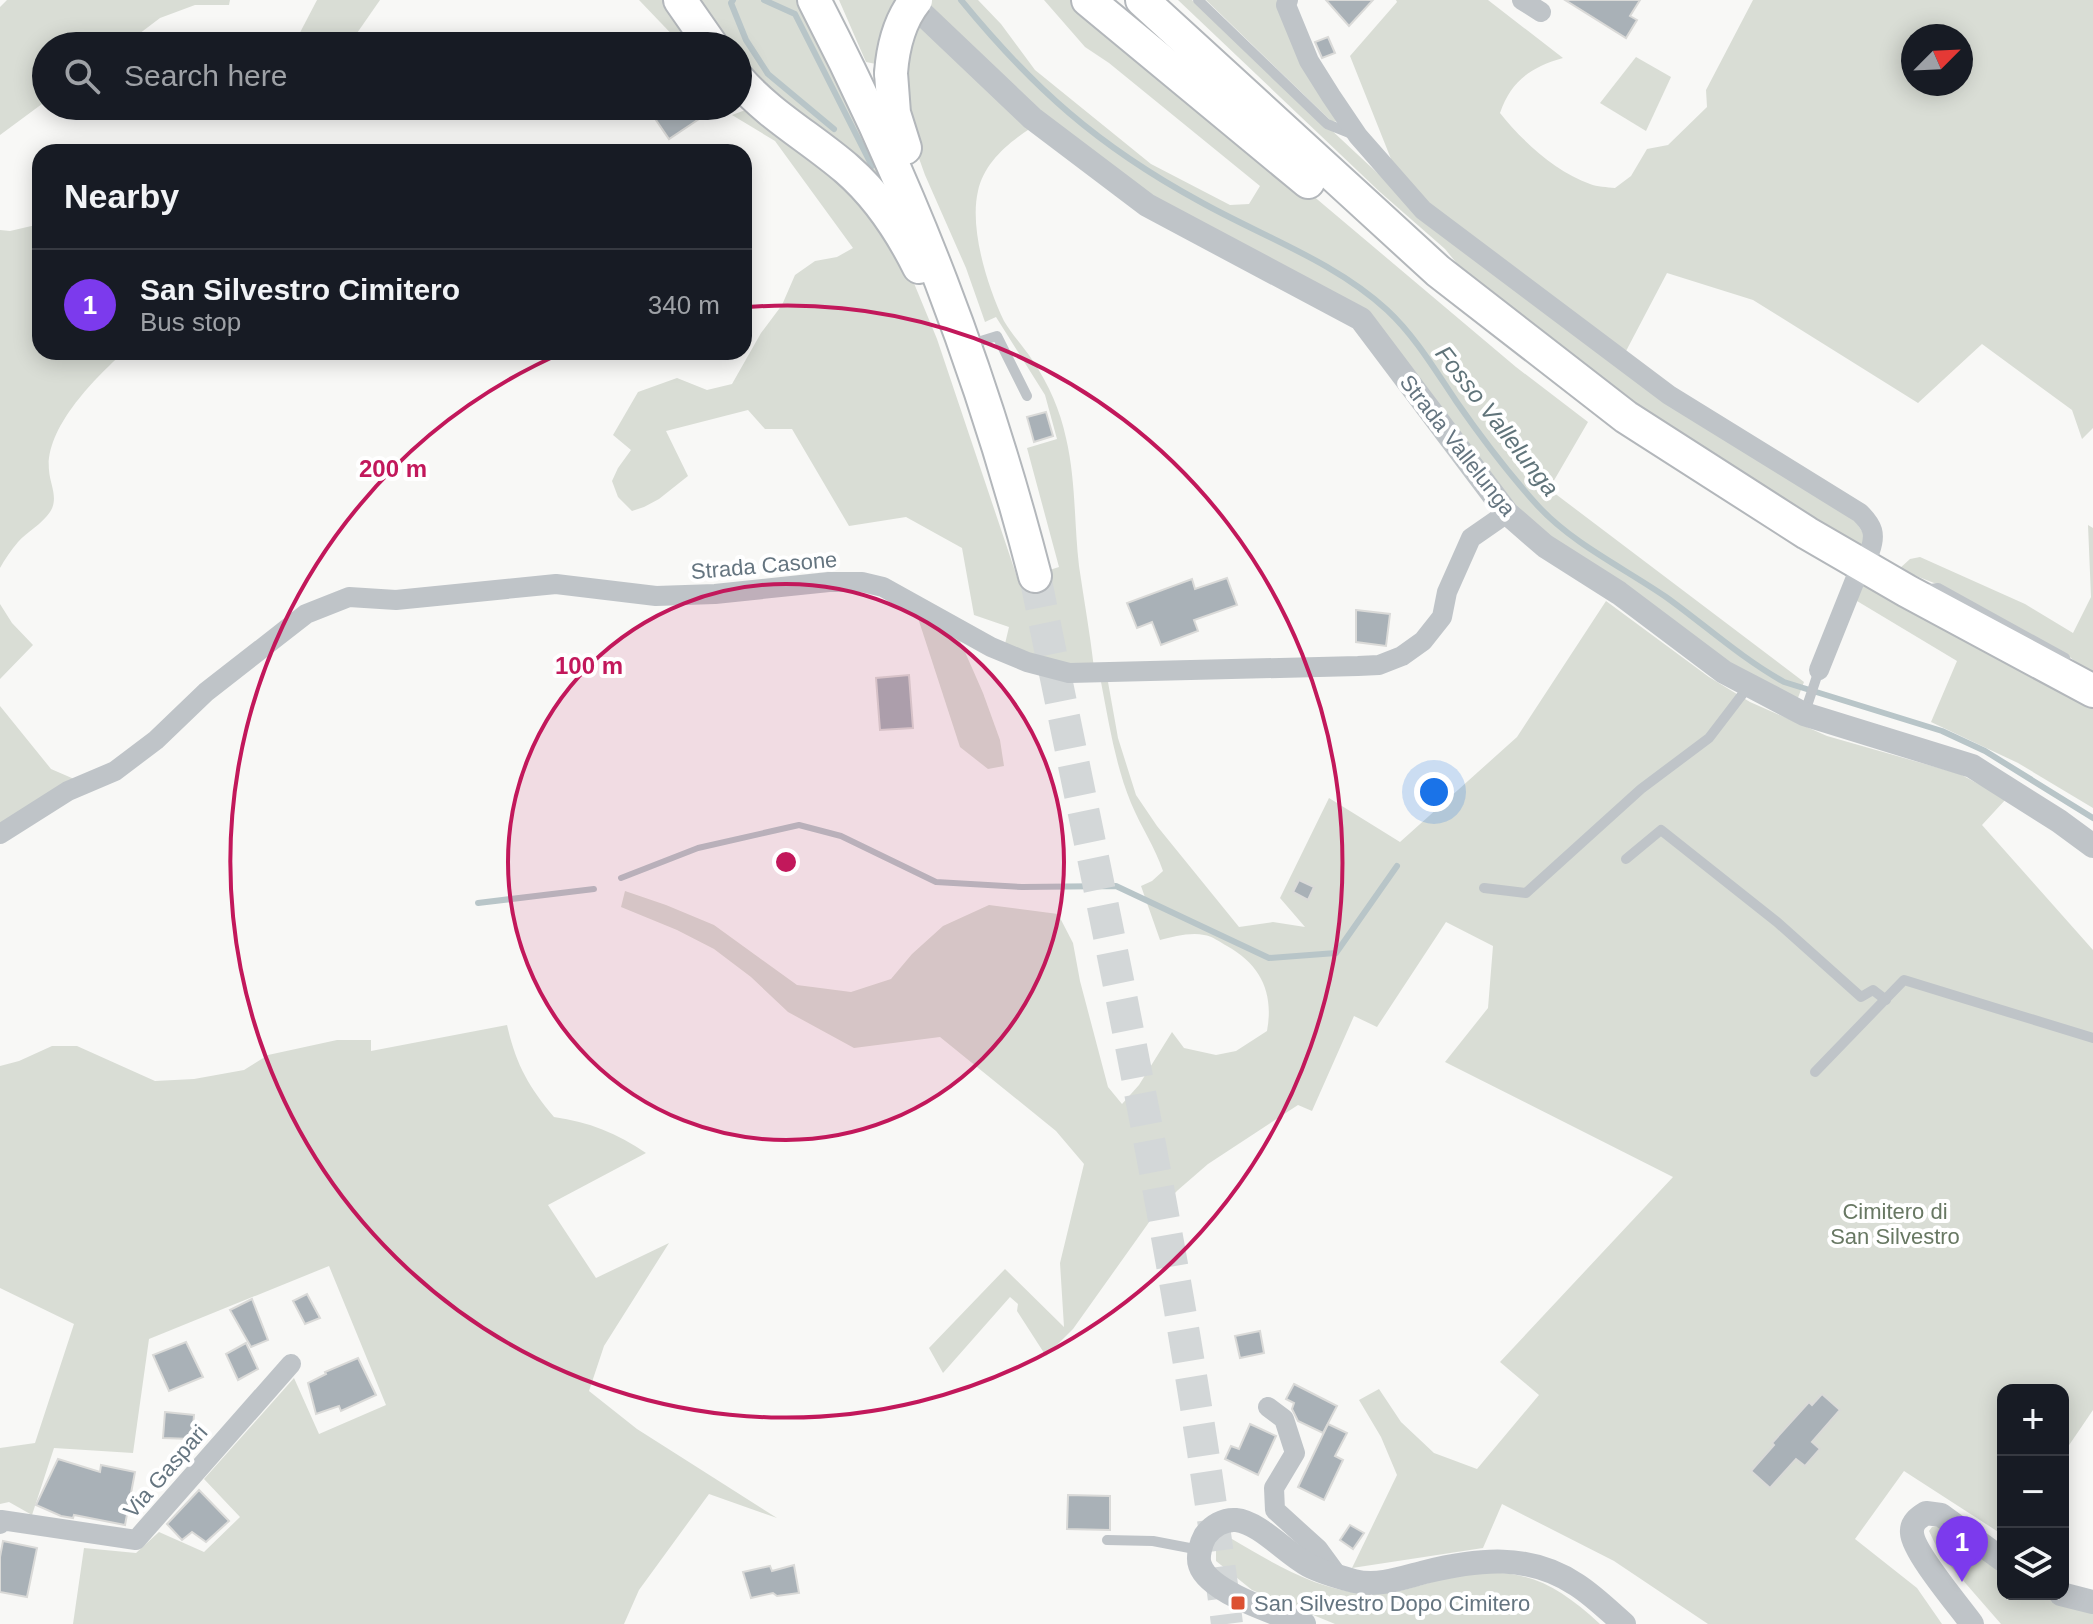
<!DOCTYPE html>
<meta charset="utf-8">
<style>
body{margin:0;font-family:Arial,sans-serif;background:#242831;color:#f1f3f6}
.controls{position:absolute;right:24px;bottom:24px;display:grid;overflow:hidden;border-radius:16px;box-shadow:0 4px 20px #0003}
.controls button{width:72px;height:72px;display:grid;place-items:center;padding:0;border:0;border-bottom:2px solid #363941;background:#171b24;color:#f1f3f6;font:40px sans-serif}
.compass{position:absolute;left:1901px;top:24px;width:72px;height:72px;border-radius:50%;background:#171b24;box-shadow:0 4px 20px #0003;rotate:66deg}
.you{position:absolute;left:1434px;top:792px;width:28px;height:28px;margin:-20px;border:6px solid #fff;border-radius:50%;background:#1a73e8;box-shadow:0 0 0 12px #1a73e833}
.badge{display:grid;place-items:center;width:52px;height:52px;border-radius:50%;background:#7c3aed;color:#fff;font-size:26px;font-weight:700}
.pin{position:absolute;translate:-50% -66px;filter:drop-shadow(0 2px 4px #0008)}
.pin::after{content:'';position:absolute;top:42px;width:28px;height:24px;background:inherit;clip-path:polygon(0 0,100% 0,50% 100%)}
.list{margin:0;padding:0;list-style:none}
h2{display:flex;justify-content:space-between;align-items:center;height:104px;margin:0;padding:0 32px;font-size:34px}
h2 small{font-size:26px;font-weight:400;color:#9ea1a6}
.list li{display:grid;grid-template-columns:52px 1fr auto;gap:24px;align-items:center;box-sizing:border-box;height:112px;padding:0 32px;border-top:2px solid #363941}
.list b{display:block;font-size:30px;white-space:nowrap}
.list p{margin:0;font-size:26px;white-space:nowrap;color:#9ea1a6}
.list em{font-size:26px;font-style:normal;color:#9ea1a6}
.icon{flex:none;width:44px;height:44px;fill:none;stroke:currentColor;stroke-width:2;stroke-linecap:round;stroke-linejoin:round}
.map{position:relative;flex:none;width:2093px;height:1624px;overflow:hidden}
.search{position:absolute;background:#171b24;box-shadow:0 4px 20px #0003;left:32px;top:32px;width:720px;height:88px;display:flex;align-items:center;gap:20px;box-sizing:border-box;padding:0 28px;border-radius:44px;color:#9ea1a6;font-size:30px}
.panel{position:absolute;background:#171b24;box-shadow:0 4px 20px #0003;left:32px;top:144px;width:720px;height:216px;border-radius:24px}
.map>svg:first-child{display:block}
</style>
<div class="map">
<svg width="2093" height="1624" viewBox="0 0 2093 1624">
<rect width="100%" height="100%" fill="#f8f8f6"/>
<!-- green -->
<g fill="#d9ddd5" fill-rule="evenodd">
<polygon points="7,0 230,0 229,5 195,5 160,18 123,46 46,46 46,101 0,135 0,7"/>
<polygon points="317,0 380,0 348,46 293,46"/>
<polygon points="639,0 663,0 694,46 683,46"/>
<polygon points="695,0 798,0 832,66 888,187 752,79 738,62 738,46 725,46"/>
<polygon points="839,0 895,0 882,35 876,64 866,62"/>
<polygon points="914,0 978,0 1001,24 1035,70 1151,164 1230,205 1249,204 1260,186 1109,63 1085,47 1044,0 1113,0 1273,162 1516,367 1588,422 1549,489 1804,682 1796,703 1732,667 1516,514 1364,315 1164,208 1018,100"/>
<polygon points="1178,0 1192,0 1447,238 1856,522 1863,533 1864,551 1622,401 1477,288 1445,249 1380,192"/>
<polygon points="1206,0 1287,0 1347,123 1331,121"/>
<path d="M1396,0H1488L1563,58C1531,67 1511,81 1500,113C1521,140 1556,172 1590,184C1597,187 1607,187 1615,188L1631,176L1647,149L1668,145L1707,107L1706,90L1753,0H2093V428L2082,439L2072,410L1982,344L1918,403L1753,300L1667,273L1625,353L1424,200L1393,164L1350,56L1397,2ZM1913,36H1961V84H1913Z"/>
<path d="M917,23L1031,128C1008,143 984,163 978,191C969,229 988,288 1004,321C1012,335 1024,347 1033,361C1049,385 1060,410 1066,438C1076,481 1074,523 1079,566C1084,600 1090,634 1094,668L1063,667L1004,648L1009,627L974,615L962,548L906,517L849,526L792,429H765L748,410L666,431L688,476L659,499L644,507L632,511L618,497L612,481L618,468L631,450L613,435L638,392L677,378L707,390L732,384L761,333L782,305L795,275L815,261L837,257L853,248L775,141L732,115L748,109L856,191L904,259L937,339L1018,580L1059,567L1027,448L1057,439L1045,395L996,317L985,322L966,268L925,175L907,125L902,73Z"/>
<polygon points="1636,57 1671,77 1646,131 1600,103"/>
<path d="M40,224V352H124C95,378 45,428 49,470C50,485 59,498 50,512C42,524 27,532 18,542C11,550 5,559 0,568V230L10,231Z"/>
<polygon points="2088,525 2093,528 2093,676 2071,658 1939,585 1899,569 1910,559 1920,557 2025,604 2073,633 2091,597"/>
<polygon points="1861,577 2093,704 2093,808 2018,763 1931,722 1957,661 1852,598"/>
<path d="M1606,601L1709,677L1750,702L1827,736L1960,774L2006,799L1982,825L2093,950V1410L2063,1454V1390H2003V1535L1904,1471L1855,1539L1917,1588L1942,1624H1708L1614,1561L1502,1504L1483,1548L1352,1568L1397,1475L1381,1437L1359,1400L1379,1389L1401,1422L1434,1453L1477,1469L1539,1395L1500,1362L1673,1177L1445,1062L1488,1008L1493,946L1446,922L1377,1027L1354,1016L1312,1111L1298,1105L1208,1164L1178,1190L1157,1211L1073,1329L1046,1356L1017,1311L1018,1304L1010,1297L943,1373L929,1348L1005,1269L1064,1327L1060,1263L1084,1164L1056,1131L940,1037L854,1048L788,1012L751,977L714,949L677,930L621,907L625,891L666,905L714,925L797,985L851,992L891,979L912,954L943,926L989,905L1058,914L1073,943L1080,981L1108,1087L1122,1104L1139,1085L1172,1032L1184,1048L1216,1055L1236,1051L1267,1031C1274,993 1261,965 1227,946C1220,942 1212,936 1204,935C1190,932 1173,937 1160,940L1141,886L1152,881L1163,871C1155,847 1141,827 1131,803C1115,764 1109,723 1101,682H1108L1118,738L1136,795L1157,826L1239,927L1273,922L1305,927L1280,898L1329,798L1400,842L1517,737Z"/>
<polygon points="0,604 12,623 33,645 0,679"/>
<polygon points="917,615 958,636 983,693 1000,740 1004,766 988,769 960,747"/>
<polygon points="0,706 51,769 81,782 0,830"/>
<path d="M507,1025C516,1064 528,1086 554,1117C589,1122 617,1133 646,1153L548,1205L596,1278L669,1243L604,1346L589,1391L637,1429L777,1518L709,1494L639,1590L624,1624H73L84,1548L136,1553L159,1532L204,1552L240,1517L204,1479L294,1378L319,1434L386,1405L329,1266L149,1339L133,1453L54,1448L32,1515L9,1502L0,1504V1448L35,1443L74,1324L0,1288V1066L19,1061L52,1046H77L155,1081L194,1079L244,1070L268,1055L337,1040H371V1051Z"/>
<polygon points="1938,1526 2003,1570 2003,1594 2044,1594 2061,1603 2093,1610 2093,1624 2001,1624 1940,1554 1929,1531 1932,1527"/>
<path d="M1232,1539C1271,1562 1315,1589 1361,1593C1398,1597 1423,1582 1457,1576C1521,1565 1554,1582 1600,1624H1335L1252,1590L1216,1561V1542Z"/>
</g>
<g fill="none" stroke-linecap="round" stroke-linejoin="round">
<!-- stream -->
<g stroke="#b8c5c8" stroke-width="6">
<polyline points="733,0 731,3 746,40 768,74 834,129"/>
<polyline points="764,0 795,14 872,166"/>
<path d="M961,0C1033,88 1098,146 1199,201C1261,236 1334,261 1387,310C1415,336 1435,370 1456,401C1481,437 1509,474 1538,506C1573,544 1624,568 1666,597C1705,625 1741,658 1784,682L1942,731L1985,751L2093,818"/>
<polyline points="621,878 698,848 799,825 841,836 936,882 1022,887 1116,886 1269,958 1336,953 1397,866"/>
<polyline points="478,903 594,889"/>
</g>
</g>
<!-- building -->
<g fill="#a9b1b7" stroke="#dadad8" stroke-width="2">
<polygon points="1326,0 1373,0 1349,26"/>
<polygon points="1565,0 1640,0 1630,16 1637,20 1626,38"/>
<polygon points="1328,37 1335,53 1322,58 1315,42"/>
<polygon points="676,106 695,106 702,117 669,139 656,120"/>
<polygon points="1046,412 1053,436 1034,442 1027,417"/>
<polygon points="1227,578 1237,605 1194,620 1198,631 1161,645 1152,622 1137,628 1127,603 1192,579 1195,589"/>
<polygon points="1356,610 1390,614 1386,646 1356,642"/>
<polygon points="909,675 913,728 880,730 876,678"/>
<polygon points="1299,880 1314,887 1308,900 1293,892"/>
<polygon points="307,1294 320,1318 305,1324 293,1301"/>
<polygon points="252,1299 268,1340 251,1347 230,1310"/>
<polygon points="1260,1331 1264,1353 1240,1358 1235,1336"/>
<polygon points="186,1342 203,1377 169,1391 153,1355"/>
<polygon points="246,1343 258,1369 238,1380 226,1354"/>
<polygon points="358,1358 376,1395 341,1411 339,1406 316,1414 308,1383 326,1374 325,1372"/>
<polygon points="1294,1384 1337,1406 1323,1433 1298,1421 1292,1409 1294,1403 1286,1399"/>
<polygon points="1822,1394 1840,1410 1812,1442 1820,1449 1805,1466 1796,1459 1770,1488 1751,1471 1774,1445 1772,1443 1809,1402 1812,1405"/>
<polygon points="165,1412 194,1415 192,1439 163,1438"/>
<polygon points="1250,1424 1276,1436 1258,1475 1225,1459 1231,1446 1239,1449"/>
<polygon points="1328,1424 1347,1433 1335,1456 1343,1460 1324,1500 1298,1487"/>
<polygon points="58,1459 100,1472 101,1465 135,1472 125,1525 74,1515 73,1518 61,1516 36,1505"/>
<polygon points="199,1490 229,1521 206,1542 192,1532 182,1540 167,1524"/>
<polygon points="1068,1495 1110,1496 1110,1530 1067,1529"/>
<polygon points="1350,1525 1364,1533 1353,1549 1340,1540"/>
<polygon points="3,1541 37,1548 27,1597 0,1592 0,1557"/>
<polygon points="794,1565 799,1593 777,1596 773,1593 751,1598 743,1572 770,1566 772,1571"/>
</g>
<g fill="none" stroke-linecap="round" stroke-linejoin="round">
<!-- trunk-tunnel -->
<path stroke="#d3d7d8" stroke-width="32" stroke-dasharray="32 16" stroke-linecap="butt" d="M1035,576C1106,924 1183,1271 1227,1624"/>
<defs>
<g id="trunk">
<polyline points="680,0 712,46"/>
<path d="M814,0C911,187 982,371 1035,576"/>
<polyline points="1088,0 1308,182"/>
<polyline points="1142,0 1438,271 1626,417 1807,533 1907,591 2093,691"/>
<polyline points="891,73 894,113 905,148"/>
<path d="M738,79C769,115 811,138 847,169C878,196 901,231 919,267"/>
</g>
</defs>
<!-- trunk casing -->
<use href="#trunk" stroke="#b3b7bb" stroke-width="36"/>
<!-- service -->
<g stroke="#bfc4c8" stroke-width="10">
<polyline points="1198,0 1327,124 1352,134"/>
<polyline points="968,345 997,336 1027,396"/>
<polyline points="1923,590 1938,588 2065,658"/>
<polyline points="1805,712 1819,670"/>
<polyline points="1626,859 1661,830 1777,922 1861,997 1873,990 1886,1000"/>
<polyline points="1484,888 1526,893 1641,789 1709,738 1748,687"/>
<polyline points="1815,1072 1904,980 2093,1038"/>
<polyline points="1107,1540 1153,1541 1200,1550"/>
</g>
<!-- minor -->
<g stroke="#bfc4c8" stroke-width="20">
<path d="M1288,0L1286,5L1309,61L1331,96L1358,136L1423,210L1669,395L1860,513C1873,526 1876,534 1870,551"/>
<polyline points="1522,0 1541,12"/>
<polyline points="1819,670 1855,580"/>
<polyline points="0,834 68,791 115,771 156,740 206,692 306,614 349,597 396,600 556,584 656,596 715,594 829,582 862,582 883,587 991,647 1027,662 1069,673 1358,666 1379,665 1402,656 1423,641 1442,617 1447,592 1471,538 1507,513"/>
<polyline points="1268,1407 1284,1419 1295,1453 1274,1488 1275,1510 1318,1549 1337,1575"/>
<polyline points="0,1524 1,1520 136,1540 291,1364"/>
</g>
<!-- tertiary -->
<g stroke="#bfc4c8" stroke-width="24">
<polyline points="908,0 1032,118 1147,205 1361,319 1507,513 1545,546 1619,593 1724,672 1804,714 1972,766 2059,821 2093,846"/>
<polyline points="2061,1594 2093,1602"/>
<path d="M1304,1624C1279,1614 1209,1593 1200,1565C1197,1557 1201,1543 1205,1536C1212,1526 1224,1519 1236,1520C1259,1522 1287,1554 1308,1565C1321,1572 1339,1577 1354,1581C1378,1587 1402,1578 1425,1572C1478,1559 1529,1553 1577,1585C1594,1596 1609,1611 1624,1624"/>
<path d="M1972,1624C1959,1606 1913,1552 1912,1533C1911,1523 1918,1518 1926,1513L1941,1515L2003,1560"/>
</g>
<!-- trunk -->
<use href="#trunk" stroke="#fff" stroke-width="32"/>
<defs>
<path id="trunk-bridge" d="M891,73C893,46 899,21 916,0"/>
</defs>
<!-- trunk-bridge casing -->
<use href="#trunk-bridge" stroke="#b3b7bb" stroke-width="36" stroke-linecap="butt"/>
<!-- trunk-bridge -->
<use href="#trunk-bridge" stroke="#fff" stroke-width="32"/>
</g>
<!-- distance rings -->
<circle cx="786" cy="862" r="278" fill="#c2185b" fill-opacity=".12"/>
<g fill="none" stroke="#c2185b" stroke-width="4">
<circle cx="786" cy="862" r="278"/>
<path d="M747 307A556 556 0 1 1 564 352"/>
</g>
<!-- markers -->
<rect fill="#dc5132" stroke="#fff" stroke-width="3" x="1230" y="1595" width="16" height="16" rx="4"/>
<g text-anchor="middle" stroke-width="8" stroke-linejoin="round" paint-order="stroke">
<!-- street labels -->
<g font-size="22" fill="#657580" stroke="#fff">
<text transform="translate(1458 445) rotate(52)" y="8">Strada Vallelunga</text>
<text transform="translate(764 565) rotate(-5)" y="8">Strada Casone</text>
<text transform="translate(165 1471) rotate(-49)" y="8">Via Gaspari</text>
</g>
<!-- park labels -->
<g font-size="22" fill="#687863" stroke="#fff">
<text x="1895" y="1219">Cimitero di<tspan x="1895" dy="25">San Silvestro</tspan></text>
</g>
<!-- poi labels -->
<g font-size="22" fill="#657580" stroke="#fff" text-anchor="start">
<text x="1254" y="1611">San Silvestro Dopo Cimitero</text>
</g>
<!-- water labels -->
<g font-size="24" font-style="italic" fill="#60747a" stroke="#fff">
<text transform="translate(1497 421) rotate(52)" y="8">Fosso Vallelunga</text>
</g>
</g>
<circle cx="786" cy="862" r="12" fill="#c2185b" stroke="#fff" stroke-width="4"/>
<g font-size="24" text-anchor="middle" font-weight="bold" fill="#c2185b" stroke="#fff" stroke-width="8" stroke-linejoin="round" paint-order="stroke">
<text x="393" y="477">200 m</text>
<text x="589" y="674">100 m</text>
</g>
</svg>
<div class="controls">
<button>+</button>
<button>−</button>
<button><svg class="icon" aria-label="layers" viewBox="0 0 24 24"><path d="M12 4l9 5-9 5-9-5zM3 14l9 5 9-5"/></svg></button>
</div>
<svg class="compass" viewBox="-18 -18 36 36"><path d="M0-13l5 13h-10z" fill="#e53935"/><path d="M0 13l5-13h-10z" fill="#9ea1a6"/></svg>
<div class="you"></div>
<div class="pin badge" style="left:1962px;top:1582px">1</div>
<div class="search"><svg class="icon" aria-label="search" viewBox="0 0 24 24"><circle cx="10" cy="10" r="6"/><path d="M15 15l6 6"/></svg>Search here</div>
<section class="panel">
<h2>Nearby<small></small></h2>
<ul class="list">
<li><span class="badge">1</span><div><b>San Silvestro Cimitero</b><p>Bus stop</p></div><em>340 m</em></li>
</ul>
</section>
</div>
